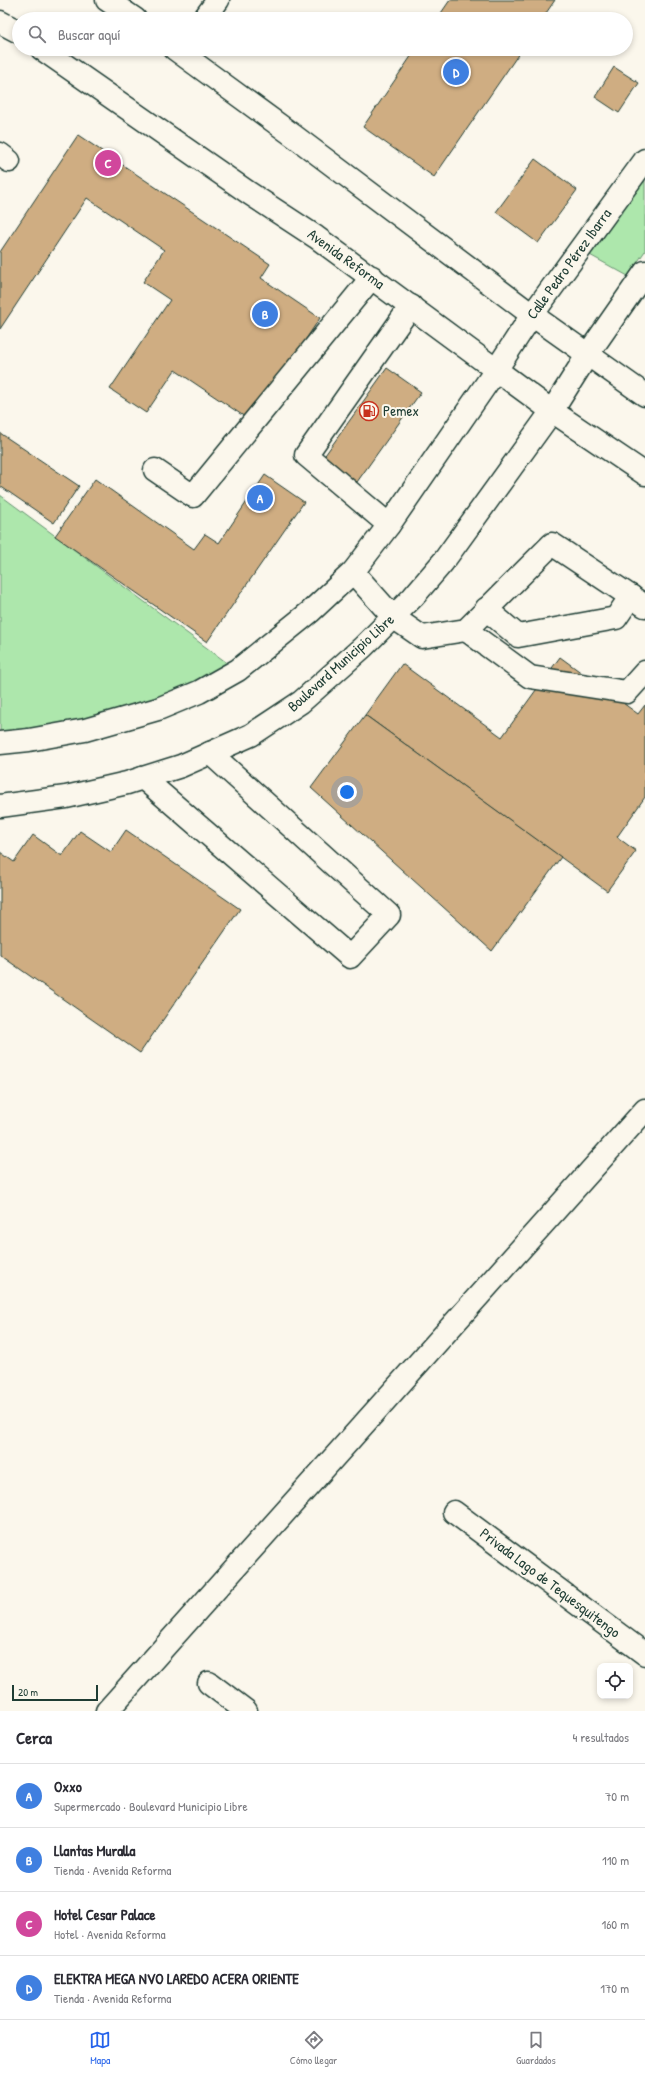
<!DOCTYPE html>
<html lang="es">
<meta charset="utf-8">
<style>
body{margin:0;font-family:"Patrick Hand",sans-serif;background:#f2f2f3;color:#2b2b33}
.controls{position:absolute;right:12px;bottom:12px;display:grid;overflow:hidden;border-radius:8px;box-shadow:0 2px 6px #0003}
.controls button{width:36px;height:36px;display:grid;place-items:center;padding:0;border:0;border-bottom:1px solid #e1e1e2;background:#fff;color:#2b2b33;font:20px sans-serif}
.scale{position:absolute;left:12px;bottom:10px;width:86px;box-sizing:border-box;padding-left:4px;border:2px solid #1f3d34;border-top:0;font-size:11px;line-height:14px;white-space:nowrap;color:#1f3d34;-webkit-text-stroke:3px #fbf7ec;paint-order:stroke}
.you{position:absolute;left:347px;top:792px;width:14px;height:14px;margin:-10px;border:3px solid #fff;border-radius:50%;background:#1a73e8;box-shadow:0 0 0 6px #1a73e833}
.badge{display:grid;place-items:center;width:26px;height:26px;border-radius:50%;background:#2563eb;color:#fff;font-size:13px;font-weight:700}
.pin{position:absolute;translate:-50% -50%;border:2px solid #fff;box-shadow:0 1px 4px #0006}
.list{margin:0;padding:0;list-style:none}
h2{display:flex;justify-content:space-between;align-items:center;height:52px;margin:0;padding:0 16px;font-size:17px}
h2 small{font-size:13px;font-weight:400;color:#7c7c81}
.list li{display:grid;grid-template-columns:26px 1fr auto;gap:12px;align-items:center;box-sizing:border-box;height:64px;padding:0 16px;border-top:1px solid #e1e1e2}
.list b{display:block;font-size:15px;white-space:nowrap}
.list p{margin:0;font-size:13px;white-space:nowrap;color:#7c7c81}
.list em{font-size:13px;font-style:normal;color:#7c7c81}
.icon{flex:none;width:22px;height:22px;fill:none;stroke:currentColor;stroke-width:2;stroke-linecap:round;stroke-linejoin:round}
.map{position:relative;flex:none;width:645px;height:1711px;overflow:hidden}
.search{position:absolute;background:#fff;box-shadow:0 2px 6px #0003;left:12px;right:12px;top:12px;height:44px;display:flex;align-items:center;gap:10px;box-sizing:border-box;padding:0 14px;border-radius:22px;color:#7c7c81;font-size:15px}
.sheet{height:308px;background:#fff}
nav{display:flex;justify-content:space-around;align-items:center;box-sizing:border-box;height:56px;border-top:1px solid #e1e1e2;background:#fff;font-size:11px;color:#7c7c81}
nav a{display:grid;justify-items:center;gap:2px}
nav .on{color:#2563eb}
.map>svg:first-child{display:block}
</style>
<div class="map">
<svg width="645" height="1711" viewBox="0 0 645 1711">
<rect width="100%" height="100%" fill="#fbf7ec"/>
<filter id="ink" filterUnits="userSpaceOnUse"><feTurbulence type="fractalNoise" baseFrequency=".025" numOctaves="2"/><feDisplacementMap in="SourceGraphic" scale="8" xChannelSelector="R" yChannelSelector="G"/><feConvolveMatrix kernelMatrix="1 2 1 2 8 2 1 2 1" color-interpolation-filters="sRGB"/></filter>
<g filter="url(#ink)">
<!-- green -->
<g fill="#ade7ac" stroke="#669270">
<polygon points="645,174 645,251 628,276 588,254"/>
<polygon points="0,495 230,665 148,706 0,737"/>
</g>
<!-- building -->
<g fill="#cfad82" stroke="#1f3d34">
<polygon points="450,0 555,0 542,19 437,19"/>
<polygon points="416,49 522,49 434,177 363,127"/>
<polygon points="614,67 639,83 619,113 595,97"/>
<polygon points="78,135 270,264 261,278 320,318 251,421 175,370 146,413 110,389 170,300 143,282 164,250 87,198 0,329 0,252"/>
<polygon points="535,159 577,190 538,243 496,212"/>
<polygon points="387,368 421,392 357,482 323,458"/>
<polygon points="0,433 79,486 54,523 0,486"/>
<polygon points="265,475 304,502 207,642 55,536 95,479 194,549 205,534 219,543"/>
<polygon points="560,657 638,714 645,705 645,797 617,837 636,851 607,891 365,715 402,664 502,737"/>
<polygon points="365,715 561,857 492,951 311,788"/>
<polygon points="126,830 240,909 140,1053 0,955 0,852 14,862 33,835 62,856 80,831 111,852"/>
</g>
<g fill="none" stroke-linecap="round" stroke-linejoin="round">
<defs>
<g id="minor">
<polyline points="204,19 218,0"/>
<polyline points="0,154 9,161"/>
<polyline points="155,470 193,496 372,277"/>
<polyline points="389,525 306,455 411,306"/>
<polyline points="486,609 518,636 616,618 631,596"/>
<polyline points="393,617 422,637 466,630 552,544 645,606"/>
<polyline points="466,630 530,677 627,692 645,672"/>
<polyline points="143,778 350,957 389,915 210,753"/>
<polyline points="454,1512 645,1654"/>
<polyline points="209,1683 246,1711"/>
<polyline points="107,1711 645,1110"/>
</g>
<g id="major">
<polyline points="107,0 135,19"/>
<polyline points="0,22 19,32"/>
<polyline points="42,49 249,193 316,237 552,411 645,474"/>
<polyline points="175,49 294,136 532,315 645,395"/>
<polyline points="353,572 393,617"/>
<polyline points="0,743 29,740 85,730 158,709 199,692 238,670 310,612 353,572 389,525 496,370 532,315 645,160"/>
<polyline points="0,806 66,797 127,783 181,766 251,735 301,702 363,647 413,597 443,562 552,411 588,354 645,272"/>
</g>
</defs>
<!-- minor casing -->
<use href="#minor" stroke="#1f3d34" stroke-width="25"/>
<!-- major casing -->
<use href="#major" stroke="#1f3d34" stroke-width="25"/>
<!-- minor -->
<use href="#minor" stroke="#fbf7ec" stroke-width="22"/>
<!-- major -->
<use href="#major" stroke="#fbf7ec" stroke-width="22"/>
</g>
</g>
<!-- icons -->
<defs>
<symbol id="fuel-ring" viewBox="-11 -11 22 22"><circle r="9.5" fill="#fbf7ec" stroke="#c8321e" stroke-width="1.5"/><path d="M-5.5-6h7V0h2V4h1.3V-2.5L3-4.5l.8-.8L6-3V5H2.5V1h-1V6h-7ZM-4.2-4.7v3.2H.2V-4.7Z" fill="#c8321e"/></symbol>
</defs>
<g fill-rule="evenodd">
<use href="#fuel-ring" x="358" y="400" width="22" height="22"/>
</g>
<g text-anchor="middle" stroke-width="4" stroke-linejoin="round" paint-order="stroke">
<!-- street labels -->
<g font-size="15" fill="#1f3d34" stroke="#fbf7ec">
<text transform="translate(346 259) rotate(36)" y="5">Avenida Reforma</text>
<text transform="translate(569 264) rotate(-54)" y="5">Calle Pedro Pérez Ibarra</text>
<text transform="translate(341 663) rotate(-42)" y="5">Boulevard Municipio Libre</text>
<text transform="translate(550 1583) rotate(37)" y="5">Privada Lago de Tequesquitengo</text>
</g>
<!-- poi labels -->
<g font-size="15" fill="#1f3d34" stroke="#fbf7ec" text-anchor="start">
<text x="383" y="416">Pemex</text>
</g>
</g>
</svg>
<div class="controls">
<button><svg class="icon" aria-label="locate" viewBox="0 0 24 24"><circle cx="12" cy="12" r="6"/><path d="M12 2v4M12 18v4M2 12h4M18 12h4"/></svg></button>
</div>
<div class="scale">20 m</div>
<div class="you"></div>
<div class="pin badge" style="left:260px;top:498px;background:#3f7fe0">A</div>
<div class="pin badge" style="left:265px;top:314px;background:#3f7fe0">B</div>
<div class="pin badge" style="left:108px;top:163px;background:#d1479c">C</div>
<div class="pin badge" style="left:456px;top:72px;background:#3f7fe0">D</div>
<div class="search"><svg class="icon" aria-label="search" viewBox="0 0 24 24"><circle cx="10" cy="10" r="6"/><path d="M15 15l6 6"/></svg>Buscar aquí</div>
</div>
<section class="sheet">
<h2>Cerca<small>4 resultados</small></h2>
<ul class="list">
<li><span class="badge" style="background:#3f7fe0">A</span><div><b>Oxxo</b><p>Supermercado · Boulevard Municipio Libre</p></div><em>70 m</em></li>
<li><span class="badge" style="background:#3f7fe0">B</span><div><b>Llantas Muralla</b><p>Tienda · Avenida Reforma</p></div><em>110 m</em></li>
<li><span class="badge" style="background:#d1479c">C</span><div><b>Hotel Cesar Palace</b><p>Hotel · Avenida Reforma</p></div><em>160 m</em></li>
<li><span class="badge" style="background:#3f7fe0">D</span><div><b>ELEKTRA MEGA NVO LAREDO ACERA ORIENTE</b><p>Tienda · Avenida Reforma</p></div><em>170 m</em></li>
</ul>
</section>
<nav>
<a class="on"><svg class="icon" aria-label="map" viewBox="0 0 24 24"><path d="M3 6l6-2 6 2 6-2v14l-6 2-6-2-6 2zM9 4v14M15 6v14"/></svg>Mapa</a>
<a><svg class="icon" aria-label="directions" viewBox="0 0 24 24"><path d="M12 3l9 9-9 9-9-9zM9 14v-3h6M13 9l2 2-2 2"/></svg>Cómo llegar</a>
<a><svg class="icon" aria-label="saved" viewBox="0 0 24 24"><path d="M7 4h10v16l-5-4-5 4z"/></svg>Guardados</a>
</nav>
